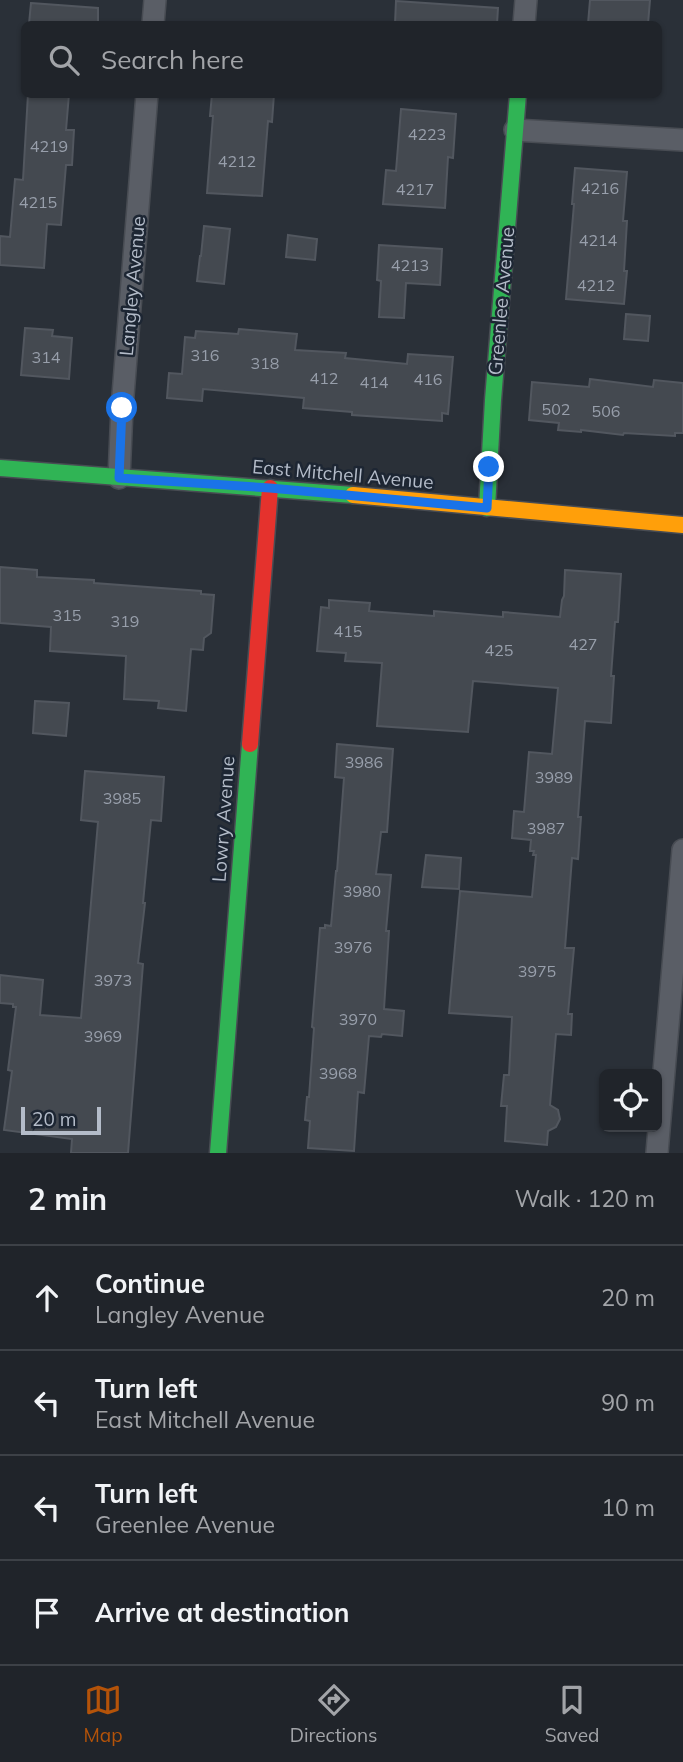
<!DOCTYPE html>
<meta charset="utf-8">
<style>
body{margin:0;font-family:Mulish,sans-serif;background:#2d3036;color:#f1f3f6}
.controls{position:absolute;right:21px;bottom:21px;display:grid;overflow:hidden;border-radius:10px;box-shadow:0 2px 5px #0004}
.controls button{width:63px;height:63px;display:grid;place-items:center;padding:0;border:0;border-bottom:2px solid #3d4147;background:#20242a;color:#f1f3f6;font:35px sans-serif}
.scale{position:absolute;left:21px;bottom:18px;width:80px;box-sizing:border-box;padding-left:7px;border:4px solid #b4bcc9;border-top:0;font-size:19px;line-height:24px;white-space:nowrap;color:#b4bcc9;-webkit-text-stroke:5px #1d2633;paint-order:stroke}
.stop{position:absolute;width:21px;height:21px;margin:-16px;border:5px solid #1a73e8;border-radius:50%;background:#fff}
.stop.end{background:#1a73e8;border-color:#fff;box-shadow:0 2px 7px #0008}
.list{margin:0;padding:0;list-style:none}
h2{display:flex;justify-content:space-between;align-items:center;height:91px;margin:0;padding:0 28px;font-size:30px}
h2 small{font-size:23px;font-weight:400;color:#a2a4a8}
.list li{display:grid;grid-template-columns:46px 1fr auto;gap:21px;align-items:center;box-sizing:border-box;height:105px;padding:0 28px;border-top:2px solid #3d4147}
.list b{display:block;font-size:26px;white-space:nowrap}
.list p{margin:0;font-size:23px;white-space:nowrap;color:#a2a4a8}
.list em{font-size:23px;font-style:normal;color:#a2a4a8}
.icon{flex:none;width:38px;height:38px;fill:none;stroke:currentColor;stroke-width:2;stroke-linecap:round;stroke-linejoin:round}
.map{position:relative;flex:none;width:683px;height:1153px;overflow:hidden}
.search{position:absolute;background:#20242a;box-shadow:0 2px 5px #0004;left:21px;right:21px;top:21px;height:77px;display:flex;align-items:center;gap:18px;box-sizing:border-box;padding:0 24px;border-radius:10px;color:#a2a4a8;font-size:26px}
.sheet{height:511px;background:#20242a}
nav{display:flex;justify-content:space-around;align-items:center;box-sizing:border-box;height:98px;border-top:2px solid #3d4147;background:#20242a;font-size:19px;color:#a2a4a8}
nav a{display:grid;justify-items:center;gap:4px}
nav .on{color:#b45309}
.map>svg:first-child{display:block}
</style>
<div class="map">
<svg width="683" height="1153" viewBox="0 0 683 1153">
<rect width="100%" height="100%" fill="#2a3038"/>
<!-- building -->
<g fill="#444950" stroke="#52575f" stroke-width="2">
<polygon points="590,0 650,0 648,24 588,24"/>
<polygon points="396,1 498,8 497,24 395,24"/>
<polygon points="31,3 98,8 98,24 29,24"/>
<polygon points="28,94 69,94 66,130 74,130 72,165 66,165 61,225 47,224 44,268 0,265 0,236 10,237 15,179 23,180"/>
<polygon points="212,94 274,94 272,122 268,121 262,196 207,193 213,116 210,116"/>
<polygon points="401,109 456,114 453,158 448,157 445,208 383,204 386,170 396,171"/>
<polygon points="575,168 627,172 623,221 627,221 624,271 627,271 624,304 566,299 574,204 572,204"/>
<polygon points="204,226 230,229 224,284 197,281 200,256 201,256"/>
<polygon points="288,235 317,239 315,260 286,257"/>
<polygon points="379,245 442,249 440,285 406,283 404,318 379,317 381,281 377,280"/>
<polygon points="626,314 650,316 648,341 624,339"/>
<polygon points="25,328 53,330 52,336 72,338 69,379 21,375"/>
<polygon points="239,329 297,334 295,350 346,353 345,358 407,364 408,354 453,357 448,414 442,413 442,421 352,415 352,412 303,408 304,398 203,389 202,401 167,398 169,373 182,374 185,337 195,338 196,331 238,334"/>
<polygon points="590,379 653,387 654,380 683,383 683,433 675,433 675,436 624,433 623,435 581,430 581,432 558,430 559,423 529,420 532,382 589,387"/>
<polygon points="0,567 37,570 37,577 94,580 94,583 201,591 201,594 214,595 211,633 204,638 203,650 191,649 186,711 158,708 159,701 124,699 126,656 50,651 51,627 0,623"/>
<polygon points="565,570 621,574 618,622 615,622 611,676 614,676 611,723 585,721 578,817 581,817 578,859 572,858 565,948 574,948 568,1014 572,1014 571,1035 556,1034 550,1105 558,1110 560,1119 556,1127 548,1131 547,1145 505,1141 507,1106 501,1106 504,1075 509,1075 512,1017 449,1013 460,891 532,897 536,855 533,855 534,851 530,851 531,840 512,838 514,811 524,812 529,752 552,754 558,688 473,681 468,732 377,726 382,663 345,661 346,653 317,651 321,607 329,608 329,600 370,603 369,611 434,616 434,611 503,617 503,612 560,617 562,600 564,596"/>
<polygon points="35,701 69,703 66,736 33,733"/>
<polygon points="337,744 393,749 387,832 381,832 376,874 391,875 386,931 389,931 384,1009 404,1011 402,1036 382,1034 381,1037 369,1036 364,1093 358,1092 354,1151 308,1148 310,1121 305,1120 307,1097 309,1097 314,1028 312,1027 320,928 325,928 325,925 331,926 336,871 337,871 344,778 335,777"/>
<polygon points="85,771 164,777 161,821 151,820 143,903 145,903 138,963 143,964 128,1153 71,1153 72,1139 4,1130 12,1071 8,1070 16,1007 13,1007 13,1004 0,1003 0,975 43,980 40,1015 81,1018 98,822 81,820"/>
<polygon points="426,855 461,858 459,889 422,887"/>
</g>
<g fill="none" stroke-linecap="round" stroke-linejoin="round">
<defs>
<g id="street">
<polyline points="153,24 155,0"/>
<polyline points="524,24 526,0"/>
<polyline points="515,130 683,140"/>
<polyline points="119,478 122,408 147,94"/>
<polyline points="657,1153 683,850"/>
</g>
<g id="fast">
<polyline points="0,468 353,495"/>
<polyline points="487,508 493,400 518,94"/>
<polyline points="218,1153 250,744"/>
</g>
<polyline id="slow" points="353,495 683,525"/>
<polyline id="jam" points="250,744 270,488"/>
</defs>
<!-- street casing -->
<use href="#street" stroke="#484c53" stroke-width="24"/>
<!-- fast casing -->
<use href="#fast" stroke="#484c53" stroke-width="19"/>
<!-- slow casing -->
<use href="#slow" stroke="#484c53" stroke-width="19"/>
<!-- jam casing -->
<use href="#jam" stroke="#484c53" stroke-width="19"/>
<!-- street -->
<use href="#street" stroke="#5a5e66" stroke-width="21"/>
<!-- fast -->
<use href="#fast" stroke="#30b455" stroke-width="16"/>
<!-- slow -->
<use href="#slow" stroke="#ff9f0a" stroke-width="16"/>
<!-- jam -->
<use href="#jam" stroke="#e5322d" stroke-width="16"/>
</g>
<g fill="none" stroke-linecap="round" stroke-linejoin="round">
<!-- route -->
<polyline stroke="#1a73e8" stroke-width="9" points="122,408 119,478 270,488 487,508 489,467"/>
</g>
<g text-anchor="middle" stroke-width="5" stroke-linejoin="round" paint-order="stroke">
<!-- number labels -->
<g font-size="16" fill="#989fab">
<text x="427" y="140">4223</text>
<text x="49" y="152">4219</text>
<text x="237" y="167">4212</text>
<text x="600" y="194">4216</text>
<text x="415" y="195">4217</text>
<text x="38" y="208">4215</text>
<text x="598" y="246">4214</text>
<text x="410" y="271">4213</text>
<text x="596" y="291">4212</text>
<text x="205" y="361">316</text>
<text x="46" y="363">314</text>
<text x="265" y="369">318</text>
<text x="324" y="384">412</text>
<text x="428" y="385">416</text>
<text x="374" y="388">414</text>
<text x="556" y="415">502</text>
<text x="606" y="417">506</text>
<text x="67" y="621">315</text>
<text x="125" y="627">319</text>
<text x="348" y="637">415</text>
<text x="583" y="650">427</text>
<text x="499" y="656">425</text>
<text x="364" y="768">3986</text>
<text x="554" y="783">3989</text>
<text x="122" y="804">3985</text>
<text x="546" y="834">3987</text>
<text x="362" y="897">3980</text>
<text x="353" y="953">3976</text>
<text x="537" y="977">3975</text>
<text x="113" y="986">3973</text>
<text x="358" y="1025">3970</text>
<text x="103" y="1042">3969</text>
<text x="338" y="1079">3968</text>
</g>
<!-- street labels -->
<g font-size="19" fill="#b4bcc9" stroke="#1d2633">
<text transform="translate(132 286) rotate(-85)" y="7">Langley Avenue</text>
<text transform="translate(501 301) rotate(-85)" y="7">Greenlee Avenue</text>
<text transform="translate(343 474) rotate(5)" y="7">East Mitchell Avenue</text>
<text transform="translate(223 819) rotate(-86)" y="7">Lowry Avenue</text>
</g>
</g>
</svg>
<div class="controls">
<button><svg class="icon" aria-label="locate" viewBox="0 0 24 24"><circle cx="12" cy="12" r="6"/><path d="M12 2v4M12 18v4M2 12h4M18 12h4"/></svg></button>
</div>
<div class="scale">20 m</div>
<div class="stop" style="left:122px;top:408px"></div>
<div class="stop end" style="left:489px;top:467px"></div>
<div class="search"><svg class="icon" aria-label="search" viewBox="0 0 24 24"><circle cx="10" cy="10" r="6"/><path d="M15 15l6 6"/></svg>Search here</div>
</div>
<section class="sheet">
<h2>2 min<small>Walk · 120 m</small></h2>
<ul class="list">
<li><svg class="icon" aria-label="ahead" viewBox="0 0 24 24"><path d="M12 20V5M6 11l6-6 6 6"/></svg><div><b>Continue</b><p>Langley Avenue</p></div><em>20 m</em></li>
<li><svg class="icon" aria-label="left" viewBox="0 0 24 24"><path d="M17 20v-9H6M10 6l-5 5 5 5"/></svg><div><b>Turn left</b><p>East Mitchell Avenue</p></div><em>90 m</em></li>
<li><svg class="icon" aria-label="left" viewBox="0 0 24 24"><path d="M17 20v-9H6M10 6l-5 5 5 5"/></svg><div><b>Turn left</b><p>Greenlee Avenue</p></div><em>10 m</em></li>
<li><svg class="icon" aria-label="arrive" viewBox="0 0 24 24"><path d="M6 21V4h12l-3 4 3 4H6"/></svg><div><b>Arrive at destination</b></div></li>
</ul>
</section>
<nav>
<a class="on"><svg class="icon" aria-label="map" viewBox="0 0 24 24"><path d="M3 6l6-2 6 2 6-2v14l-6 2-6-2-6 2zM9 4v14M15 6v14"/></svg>Map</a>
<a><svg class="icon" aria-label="directions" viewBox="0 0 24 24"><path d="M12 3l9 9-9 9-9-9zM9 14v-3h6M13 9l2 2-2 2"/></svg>Directions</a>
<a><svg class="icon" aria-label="saved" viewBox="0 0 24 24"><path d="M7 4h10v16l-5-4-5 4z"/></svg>Saved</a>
</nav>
